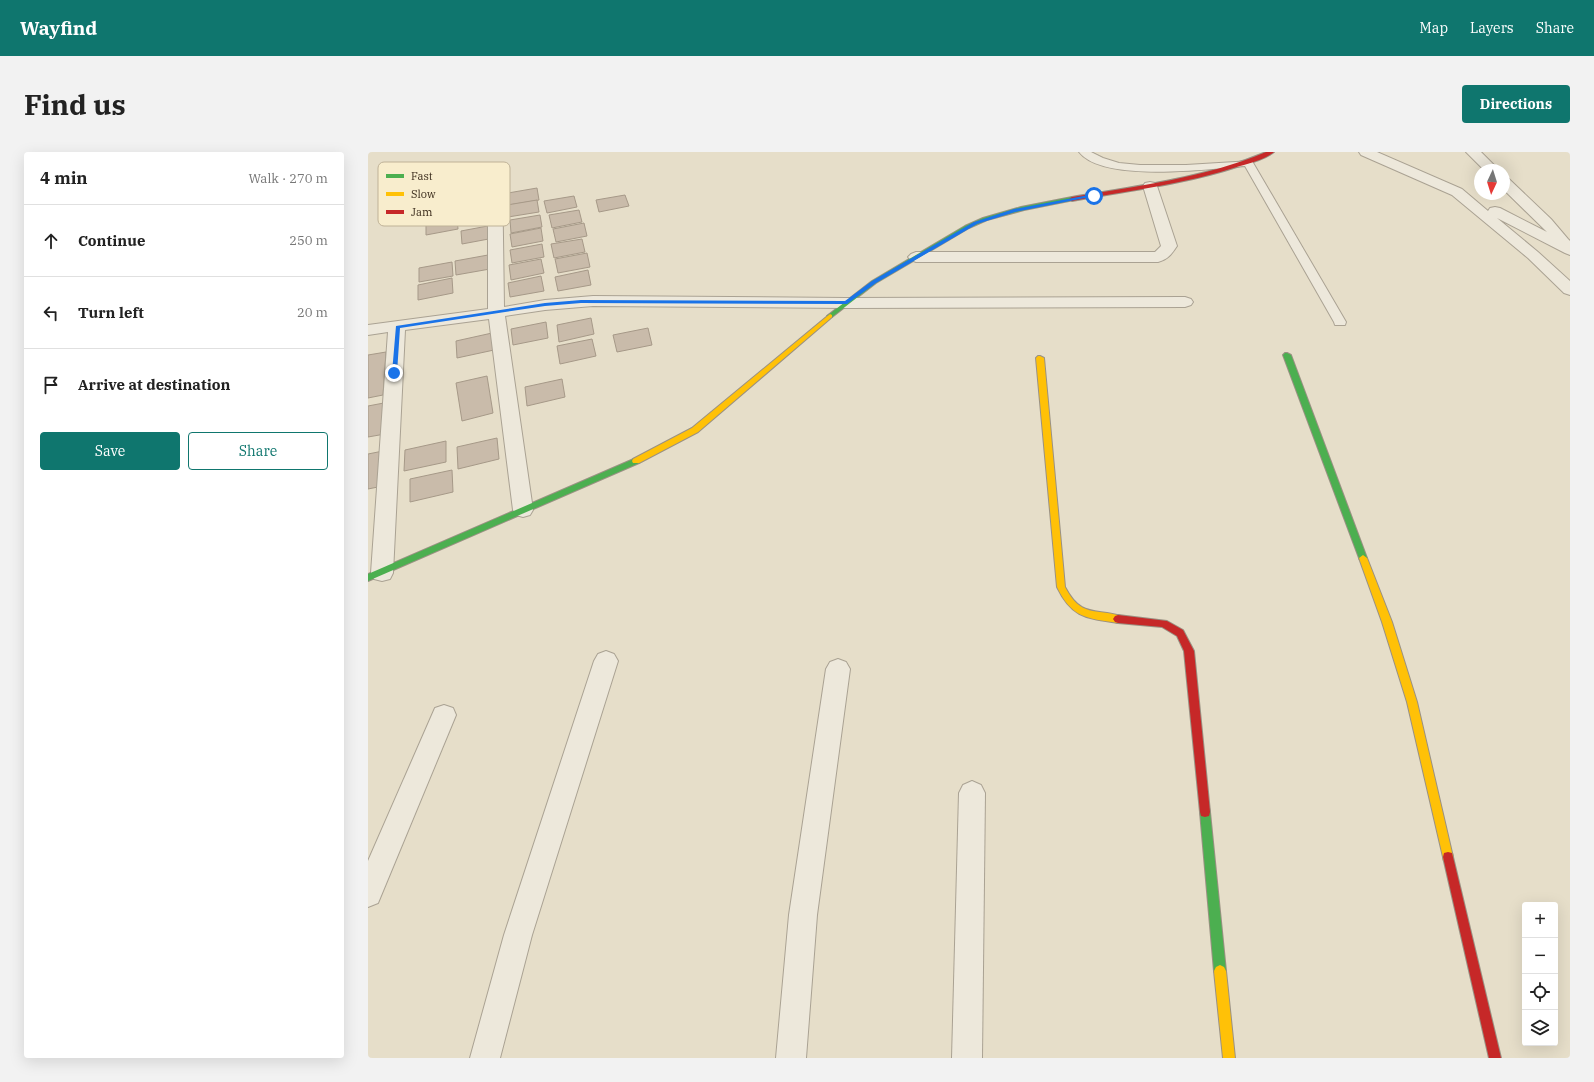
<!DOCTYPE html>
<meta charset="utf-8">
<style>
body{margin:0;font-family:"IBM Plex Serif",serif;background:#f2f2f2;color:#222}
.controls{position:absolute;right:12px;bottom:12px;display:grid;overflow:hidden;border-radius:4px;box-shadow:0 4px 16px #0002}
.controls button{width:36px;height:36px;display:grid;place-items:center;padding:0;border:0;border-bottom:1px solid #e0e0e0;background:#fff;color:#222;font:20px sans-serif}
.compass{position:absolute;left:1106px;top:12px;width:36px;height:36px;border-radius:50%;background:#fff;box-shadow:0 4px 16px #0002;rotate:184deg}
.stop{position:absolute;width:12px;height:12px;margin:-9px;border:3px solid #1a73e8;border-radius:50%;background:#fff}
.stop.end{background:#1a73e8;border-color:#fff;box-shadow:0 1px 4px #0008}
.list{margin:0;padding:0;list-style:none}
h2{display:flex;justify-content:space-between;align-items:center;height:52px;margin:0;padding:0 16px;font-size:17px}
h2 small{font-size:13px;font-weight:400;color:#767676}
.list li{display:grid;grid-template-columns:26px 1fr auto;gap:12px;align-items:center;box-sizing:border-box;height:72px;padding:0 16px;border-top:1px solid #e0e0e0}
.list b{display:block;font-size:15px;white-space:nowrap}
.list em{font-size:13px;font-style:normal;color:#767676}
.actions{display:flex;gap:8px;padding:12px 16px}
.actions a{flex:1;padding:9px 0;border:1px solid #0f766e;border-radius:4px;text-align:center;font-size:14px;color:#0f766e}
.actions .main{background:#0f766e;color:#fff}
.icon{flex:none;width:22px;height:22px;fill:none;stroke:currentColor;stroke-width:2;stroke-linecap:round;stroke-linejoin:round}
.map{position:relative;flex:none;width:1202px;height:906px;overflow:hidden;border-radius:4px}
header{display:flex;align-items:center;gap:24px;box-sizing:border-box;height:56px;padding:0 20px;background:#0f766e;color:#fff}
header strong{font-size:19px}
nav{display:flex;gap:22px;margin-inline-start:auto;font-size:14px}
.intro{display:flex;align-items:center;justify-content:space-between;box-sizing:border-box;height:96px;padding:0 24px}
h1{margin:0;font-size:28px}
.button{padding:10px 18px;border-radius:4px;background:#0f766e;color:#fff;font-size:14px;font-weight:700}
main{display:flex;gap:24px;padding:0 24px}
aside{flex:1;background:#fff;border-radius:4px;box-shadow:0 4px 16px #0002}
.map>svg:first-child{display:block}
</style>
<header>
<strong>Wayfind</strong>
<nav><a>Map</a><a>Layers</a><a>Share</a></nav>
</header>
<div class="intro"><h1>Find us</h1><a class="button">Directions</a></div>
<main>
<aside>
<h2>4 min<small>Walk · 270 m</small></h2>
<ul class="list">
<li><svg class="icon" aria-label="ahead" viewBox="0 0 24 24"><path d="M12 20V5M6 11l6-6 6 6"/></svg><div><b>Continue</b></div><em>250 m</em></li>
<li><svg class="icon" aria-label="left" viewBox="0 0 24 24"><path d="M17 20v-9H6M10 6l-5 5 5 5"/></svg><div><b>Turn left</b></div><em>20 m</em></li>
<li><svg class="icon" aria-label="arrive" viewBox="0 0 24 24"><path d="M6 21V4h12l-3 4 3 4H6"/></svg><div><b>Arrive at destination</b></div></li>
</ul>
<div class="actions"><a class="main">Save</a><a>Share</a></div>
</aside>
<div class="map">
<svg width="1202" height="906" viewBox="0 0 1202 906">
<rect width="100%" height="100%" fill="#e6dec9"/>
<!-- building -->
<g fill="#c9bbaa" stroke="#a69988">
<polygon points="169,36 171,48 141,53 140,41"/>
<polygon points="257,43 261,54 231,60 228,48"/>
<polygon points="206,44 209,55 179,61 176,49"/>
<polygon points="169,48 171,60 140,65 139,53"/>
<polygon points="211,58 214,70 184,76 181,63"/>
<polygon points="172,63 174,75 143,81 142,68"/>
<polygon points="89,65 90,77 58,83 58,70"/>
<polygon points="216,71 219,84 188,90 185,77"/>
<polygon points="125,73 126,86 94,92 93,79"/>
<polygon points="173,76 175,89 144,95 142,82"/>
<polygon points="214,87 217,100 186,106 183,92"/>
<polygon points="174,92 176,105 144,111 142,98"/>
<polygon points="219,101 222,115 190,121 187,107"/>
<polygon points="120,103 122,117 88,123 87,109"/>
<polygon points="173,107 176,121 143,128 141,113"/>
<polygon points="84,110 85,124 51,130 51,116"/>
<polygon points="220,118 223,133 190,139 187,125"/>
<polygon points="173,124 176,139 142,145 140,131"/>
<polygon points="84,126 85,141 50,148 50,133"/>
<polygon points="223,166 226,182 191,190 189,173"/>
<polygon points="178,170 180,186 145,193 143,177"/>
<polygon points="280,176 284,193 249,200 245,183"/>
<polygon points="124,181 126,198 89,206 88,189"/>
<polygon points="224,187 228,204 192,212 189,194"/>
<polygon points="18,200 15,243 0,246 0,203"/>
<polygon points="119,224 125,261 94,269 88,231"/>
<polygon points="194,227 197,245 159,254 157,235"/>
<polygon points="21,250 17,282 0,285 0,254"/>
<polygon points="129,286 131,307 90,317 89,295"/>
<polygon points="78,289 78,310 36,319 37,298"/>
<polygon points="20,298 15,334 0,337 0,302"/>
<polygon points="84,318 85,340 42,350 42,327"/>
</g>
<g fill="none" stroke-linecap="round" stroke-linejoin="round">
<defs>
<path id="lane" d="M711,0H723L735,6L751,11L772,13H818L884,9L978,170L977,173H967L966,170L877,14C841,17 735,31 711,0Z"/>
<g id="street">
<polygon points="991,0 1009,0 1094,37 1120,59 1122,56 1127,55 1132,56 1179,80 1136,38 1136,26 1141,27 1183,67 1200,87 1202,89 1202,103 1197,101 1129,66 1170,100 1202,129 1202,143 1196,141 1160,106 1084,43 993,3"/>
<polygon points="1098,0 1113,0 1131,18 1116,18"/>
<polygon points="127,12 132,13 134,16 136,155 177,148 225,144 478,146 817,145 823,147 825,150 823,153 817,155 478,156 225,154 177,158 137,164 165,358 162,363 155,365 148,363 145,358 121,167 37,178 25,421 22,427 14,429 6,427 3,421 20,180 0,183 0,173 120,157 120,16 122,13"/>
<path d="M782,30L787,31L789,34L809,94C803,103 800,107 790,110H548L543,108L540,105L543,102L548,100H787L793,94L775,34L777,31Z"/>
<polygon points="238,499 246,502 250,509 164,783 132,906 102,906 136,783 226,509 230,502"/>
<polygon points="470,507 478,510 482,517 449,763 438,906 408,906 421,763 458,517 462,510"/>
<polygon points="76,553 85,556 88,563 10,751 0,755 0,709 67,556"/>
<polygon points="604,629 613,633 617,641 614,906 584,906 591,641 595,633"/>
</g>
<g id="fast">
<polygon points="704,45 707,47 706,48 656,58 619,68 601,76 508,131 464,165 460,165 459,164 504,129 597,74 615,66 653,55"/>
<polygon points="917,201 919,201 923,203 999,406 998,408 992,408 991,406 915,203"/>
<polygon points="268,306 271,307 272,309 271,311 0,429 0,422"/>
<polygon points="837,655 841,656 842,660 858,819 856,823 852,825 848,823 846,819 832,660 833,656"/>
</g>
<g id="slow">
<polygon points="462,162 464,163 464,165 330,280 271,311 265,311 264,309 265,307 324,276"/>
<path d="M670,204H672L676,206L697,435C713,466 727,456 753,464L755,467L753,470L750,471C718,466 704,466 689,435L668,206Z"/>
<polygon points="995,403 999,406 1024,470 1049,550 1085,705 1084,709 1080,710 1076,709 1075,705 1039,550 1014,470 991,406"/>
<polygon points="852,813 856,815 858,819 867,906 855,906 846,819 848,815"/>
</g>
<g id="jam">
<path d="M898,0H906C897,7 883,11 872,14C818,32 760,39 704,49L701,47L704,45C770,34 836,26 898,0Z"/>
<polygon points="750,463 799,469 815,478 826,499 842,660 841,664 837,665 833,664 832,660 816,499 809,484 794,475 750,471 747,470 745,467 747,464"/>
<polygon points="1080,700 1084,701 1085,705 1133,906 1121,906 1075,705 1076,701"/>
</g>
</defs>
<!-- lane casing -->
<use href="#lane" stroke="#aaa293" stroke-width="2"/>
<!-- street casing -->
<use href="#street" stroke="#aaa293" stroke-width="2"/>
<!-- fast casing -->
<use href="#fast" stroke="#9a9183" stroke-width="2"/>
<!-- slow casing -->
<use href="#slow" stroke="#9a9183" stroke-width="2"/>
<!-- jam casing -->
<use href="#jam" stroke="#9a9183" stroke-width="2"/>
<!-- lane -->
<use href="#lane" fill="#ede8db" fill-rule="evenodd"/>
<!-- street -->
<use href="#street" fill="#ede8db" fill-rule="evenodd"/>
<!-- fast -->
<use href="#fast" fill="#4caf50" fill-rule="evenodd"/>
<!-- slow -->
<use href="#slow" fill="#ffc107" fill-rule="evenodd"/>
<!-- jam -->
<use href="#jam" fill="#c62828" fill-rule="evenodd"/>
</g>
<!-- route -->
<polygon fill="#1a73e8" points="726,42 727,44 647,60 609,72 508,131 479,152 213,151 177,154 32,176 29,221 26,223 24,221 28,174 177,151 213,148 477,149 504,129 606,70 646,57"/>
<!-- legend -->
<rect x="10" y="10" width="132" height="64" rx="6" fill="#f8edcd" stroke="#bfb297" stroke-width="1"/>
<rect x="18" y="22" width="18" height="4" fill="#4caf50"/>
<rect x="18" y="40" width="18" height="4" fill="#ffc107"/>
<rect x="18" y="58" width="18" height="4" fill="#c62828"/>
<g font-size="11" fill="#392a1a">
<text x="43" y="28">Fast</text>
<text x="43" y="46">Slow</text>
<text x="43" y="64">Jam</text>
</g>
</svg>
<div class="controls">
<button>+</button>
<button>−</button>
<button><svg class="icon" aria-label="locate" viewBox="0 0 24 24"><circle cx="12" cy="12" r="6"/><path d="M12 2v4M12 18v4M2 12h4M18 12h4"/></svg></button>
<button><svg class="icon" aria-label="layers" viewBox="0 0 24 24"><path d="M12 4l9 5-9 5-9-5zM3 14l9 5 9-5"/></svg></button>
</div>
<svg class="compass" viewBox="-18 -18 36 36"><path d="M0-13l5 13h-10z" fill="#e53935"/><path d="M0 13l5-13h-10z" fill="#767676"/></svg>
<div class="stop" style="left:726px;top:44px"></div>
<div class="stop end" style="left:26px;top:221px"></div>
</div>
</main>
